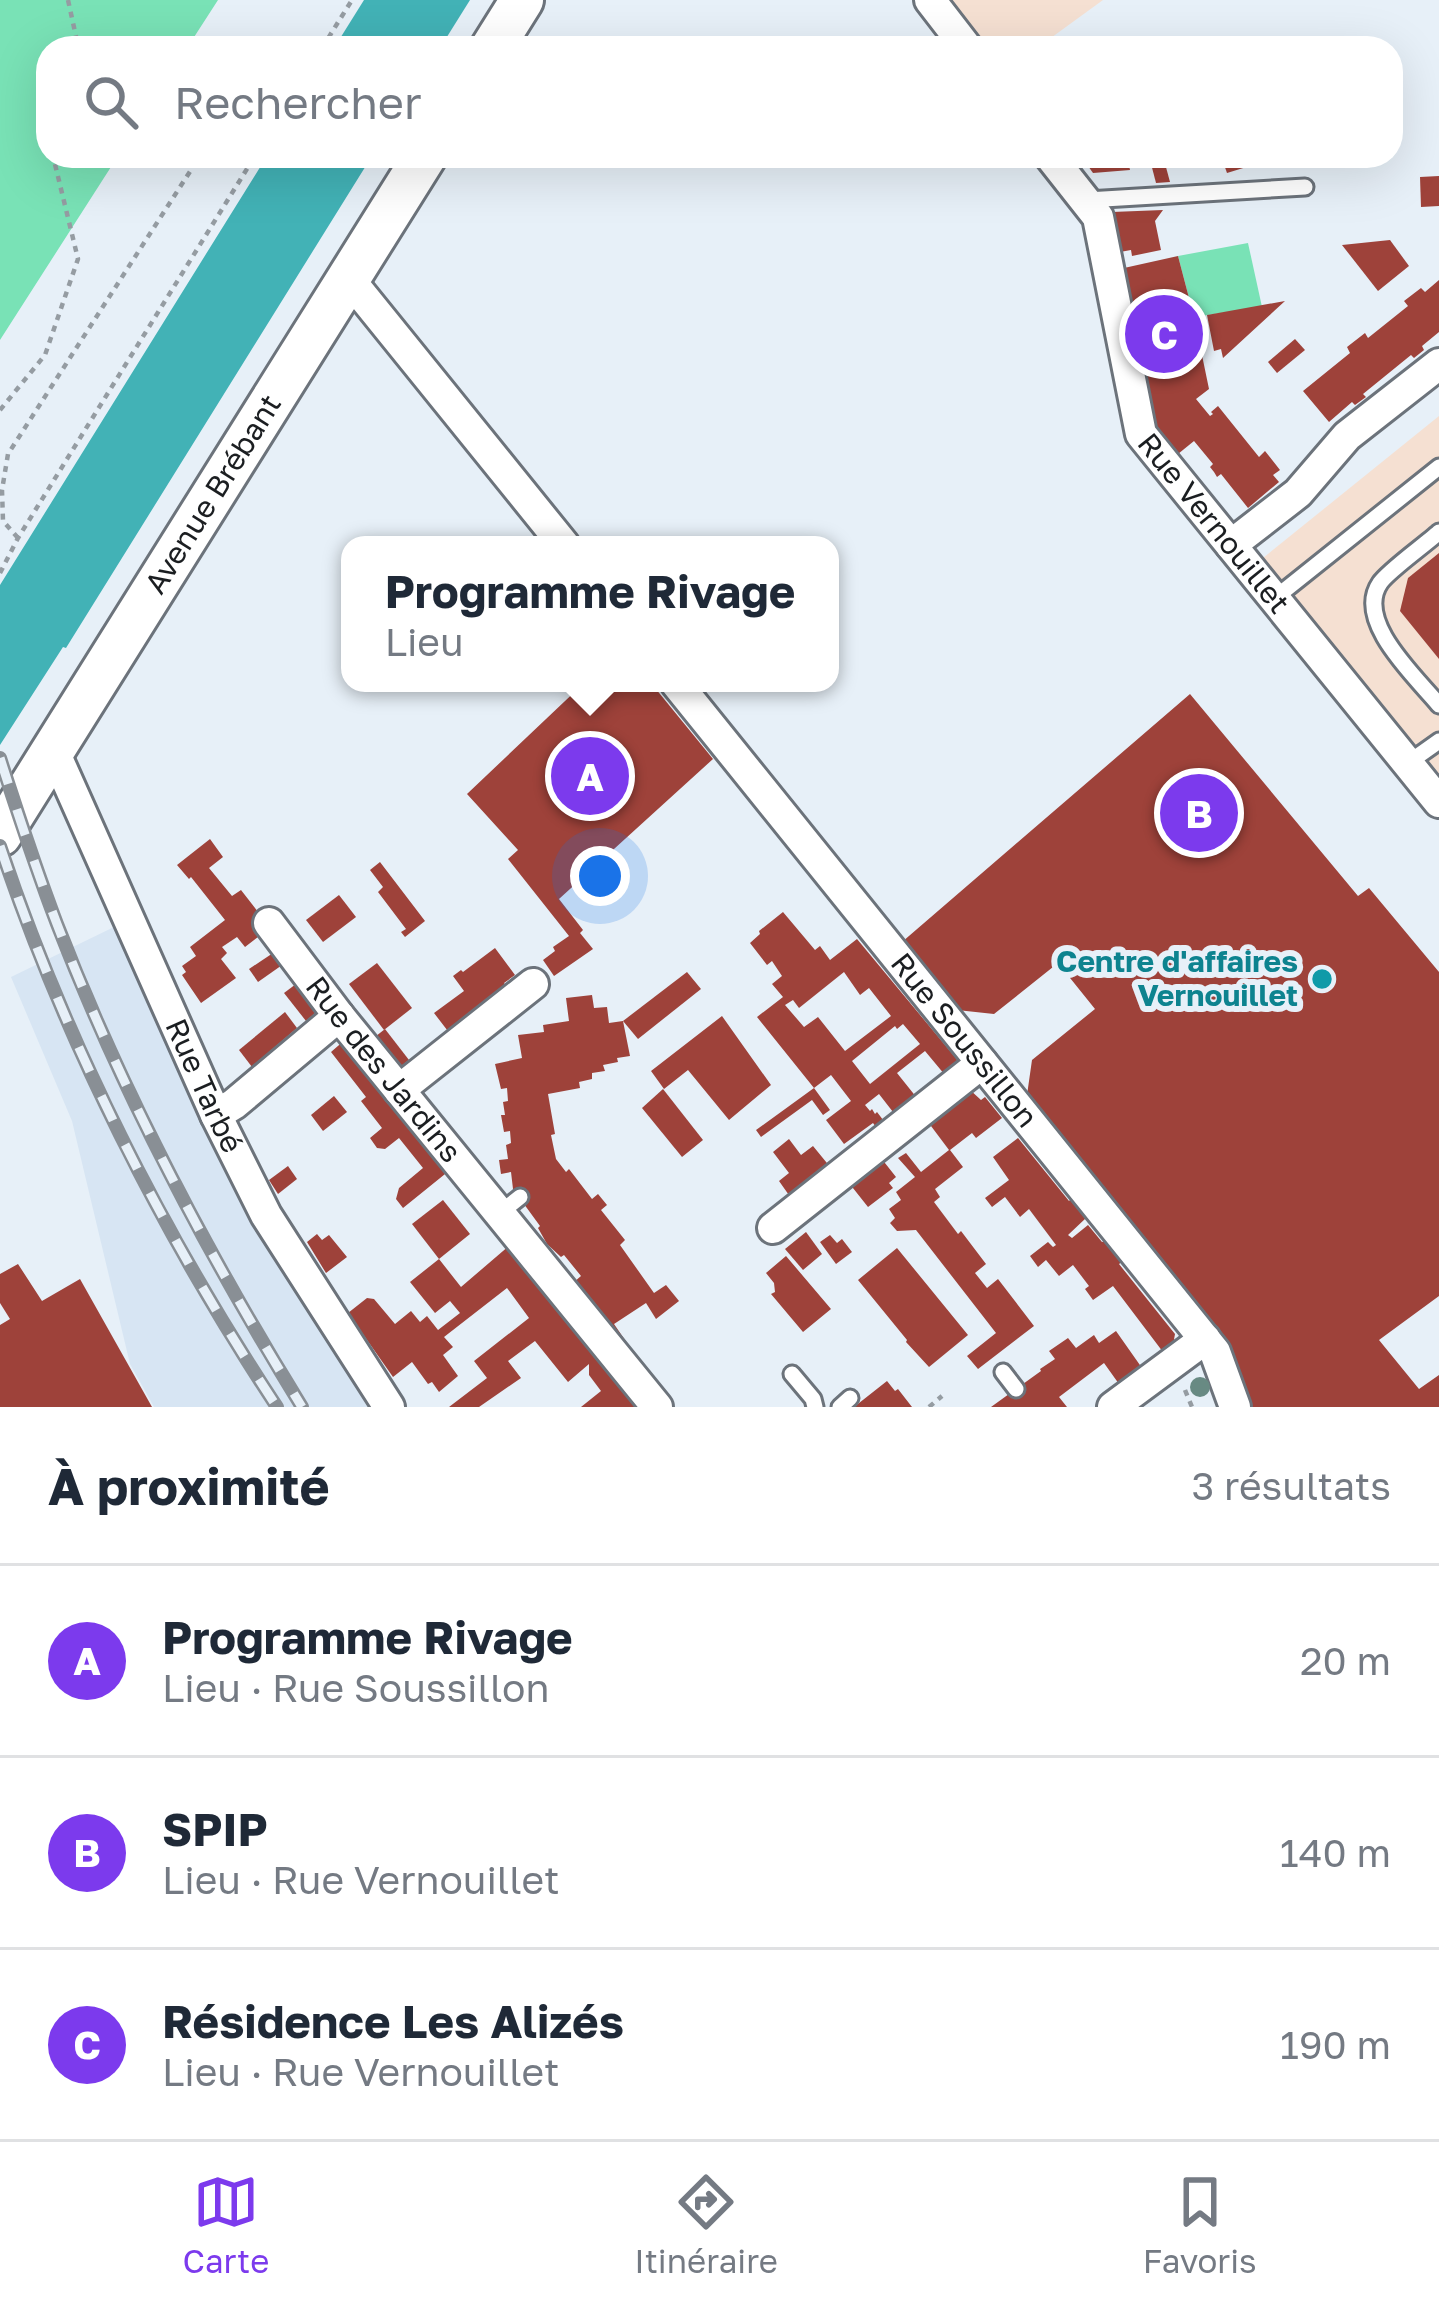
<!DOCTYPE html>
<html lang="fr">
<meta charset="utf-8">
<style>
body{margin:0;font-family:"Golos Text",sans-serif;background:#f6f6f7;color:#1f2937}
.you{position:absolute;left:600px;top:876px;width:42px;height:42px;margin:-30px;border:9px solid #fff;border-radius:50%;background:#1a73e8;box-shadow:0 0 0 18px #1a73e833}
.badge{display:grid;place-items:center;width:78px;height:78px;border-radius:50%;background:#7c3aed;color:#fff;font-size:39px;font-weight:700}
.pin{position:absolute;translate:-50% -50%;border:6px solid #fff;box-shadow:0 3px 12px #0006}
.popup{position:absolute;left:341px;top:536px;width:498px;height:156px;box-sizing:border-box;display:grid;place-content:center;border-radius:24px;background:#fff;filter:drop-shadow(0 3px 9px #0005);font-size:39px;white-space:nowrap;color:#747a83}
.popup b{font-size:45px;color:#1f2937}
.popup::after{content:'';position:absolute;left:50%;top:100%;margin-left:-24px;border:24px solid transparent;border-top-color:#fff}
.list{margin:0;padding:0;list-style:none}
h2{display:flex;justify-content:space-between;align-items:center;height:156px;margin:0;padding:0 48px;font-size:51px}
h2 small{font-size:39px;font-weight:400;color:#747a83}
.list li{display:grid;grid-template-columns:78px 1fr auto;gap:36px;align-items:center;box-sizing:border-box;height:192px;padding:0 48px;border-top:3px solid #e0e1e3}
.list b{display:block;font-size:45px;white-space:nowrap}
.list p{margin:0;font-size:39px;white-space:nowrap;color:#747a83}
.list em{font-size:39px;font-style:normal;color:#747a83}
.icon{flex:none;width:66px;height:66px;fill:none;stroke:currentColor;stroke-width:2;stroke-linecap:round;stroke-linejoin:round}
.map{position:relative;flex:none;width:1439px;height:1407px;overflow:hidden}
.search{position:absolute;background:#fff;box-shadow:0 12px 48px #0002;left:36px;right:36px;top:36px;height:132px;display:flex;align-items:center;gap:30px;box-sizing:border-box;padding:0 42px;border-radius:36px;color:#747a83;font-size:45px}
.sheet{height:732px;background:#fff}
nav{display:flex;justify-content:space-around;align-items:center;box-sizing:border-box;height:168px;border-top:3px solid #e0e1e3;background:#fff;font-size:33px;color:#747a83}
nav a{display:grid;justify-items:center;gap:6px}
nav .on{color:#7c3aed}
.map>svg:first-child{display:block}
</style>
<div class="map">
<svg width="1439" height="1407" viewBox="0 0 1439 1407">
<rect width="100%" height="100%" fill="#e7f0f8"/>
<!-- built -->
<polygon fill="#d7e5f3" points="114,927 260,1229 373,1407 154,1407 130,1364 72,1121 11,977"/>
<!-- industrial -->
<g fill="#f5e0d2">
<polygon points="951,0 1103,0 1037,48 988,48"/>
<polygon points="1439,416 1439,774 1263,558"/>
</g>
<!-- green -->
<g fill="#79e2b6">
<polygon points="0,0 218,0 187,48 48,48 48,156 118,156 0,340"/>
<polygon points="1248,243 1262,307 1194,317 1178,256"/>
</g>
<!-- water -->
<g fill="#42b2b6">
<polygon points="364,0 470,0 440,48 334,48"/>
<polygon points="267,156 372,156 66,648 63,647 0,745 0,585"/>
</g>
<!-- building -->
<g fill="#9e423a" fill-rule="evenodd">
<polygon points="1081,156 1127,156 1130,170 1093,173"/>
<polygon points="1149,156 1163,156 1170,182 1156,183"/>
<polygon points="1221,156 1250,156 1253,165 1227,173"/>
<polygon points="1439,176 1439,206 1421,207 1420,177"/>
<polygon points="1163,210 1155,221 1161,250 1132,256 1131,250 1120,252 1112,212"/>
<polygon points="1390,240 1409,266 1378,291 1342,245"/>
<polygon points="1178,256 1194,317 1190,318 1194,337 1198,336 1209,389 1196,399 1210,416 1213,414 1211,412 1218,406 1259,457 1265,451 1280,470 1273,475 1279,482 1248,508 1221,474 1217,477 1214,472 1210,467 1213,464 1194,441 1178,454 1158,430 1154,421 1124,268"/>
<polygon points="1439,280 1439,332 1422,346 1424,350 1414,358 1411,355 1363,394 1366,397 1355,405 1352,402 1329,422 1303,391 1350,353 1347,347 1365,333 1368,338 1408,306 1404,301 1421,288 1425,292"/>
<polygon points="1285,301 1223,358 1221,349 1214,351 1207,315"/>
<polygon points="1295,339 1305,350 1277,373 1268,362"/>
<polygon points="1439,553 1439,659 1400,611 1408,578"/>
<polygon points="584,683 651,683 713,759 559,899 583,930 580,933 593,949 554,976 543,960 555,951 553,947 569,936 508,859 518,850 467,794"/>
<polygon points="1190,694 1358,896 1369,888 1439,972 1439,1296 1379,1340 1419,1389 1439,1375 1439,1407 1251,1407 1227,1346 1027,1095 1032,1060 1095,1009 1058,963 994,1014 957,1010 902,942"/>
<polygon points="210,839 223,857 209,868 232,896 241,890 262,917 253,923 262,934 245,947 237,937 222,947 227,953 221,959 236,978 201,1003 182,975 186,972 182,966 196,956 190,947 225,920 191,877 189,879 177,865"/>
<polygon points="380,862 425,921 405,937 401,932 406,929 378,892 383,887 370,870"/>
<polygon points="339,895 356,917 323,942 306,920"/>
<path d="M783,912L815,950L820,946L830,960L857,939L960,1063L945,1075L925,1051L897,1073L917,1098L900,1121L879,1094L865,1105L870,1111L872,1109L875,1114L877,1112L890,1129L882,1135L873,1123L844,1144L826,1120L851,1101L831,1075L814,1088L830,1110L823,1115L812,1100L761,1137L756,1130L814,1088L757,1017L783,997L772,984L782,976L772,961L767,965L750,943L760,934L759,931ZM844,972L860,995L869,988L891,1016L845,1051L818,1017L804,1027L785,1005L793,1000L799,1008ZM903,1024L920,1044L870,1084L852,1061L895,1026L897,1029Z"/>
<polygon points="495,948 515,975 504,983 512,993 454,1039 434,1013 464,991 453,976 461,970 463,972"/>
<polygon points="276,951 285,963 258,982 249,969"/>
<polygon points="377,963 412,1008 384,1030 349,984"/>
<polygon points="687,972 701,989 638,1039 623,1021"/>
<polygon points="300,981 321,1008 306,1021 284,993"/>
<polygon points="592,995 594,1008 607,1007 609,1023 623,1021 630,1056 617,1058 618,1062 603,1065 605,1071 592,1073 592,1079 579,1082 580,1088 548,1094 555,1134 551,1135 556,1159 566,1172 569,1169 592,1199 598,1194 607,1205 601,1210 625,1240 620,1245 654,1293 666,1285 679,1301 656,1319 646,1303 614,1324 627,1343 618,1352 567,1288 581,1276 564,1255 561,1257 547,1244 538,1228 540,1226 513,1189 511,1172 501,1174 499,1160 508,1159 506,1145 511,1143 510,1131 504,1132 501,1115 505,1115 503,1102 508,1101 507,1088 501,1089 495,1064 522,1058 518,1035 544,1032 543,1025 569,1021 566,998"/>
<polygon points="285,1012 297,1028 252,1067 239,1050"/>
<polygon points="722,1016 771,1085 729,1120 688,1070 664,1089 651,1071"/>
<polygon points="385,1029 409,1060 395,1071 371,1040"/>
<polygon points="346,1039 450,1170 403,1208 396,1199 399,1188 423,1168 399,1138 385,1149 377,1148 370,1138 382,1128 361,1101 366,1097 331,1052"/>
<polygon points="663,1089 703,1140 682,1157 642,1108"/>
<polygon points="969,1089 981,1100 985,1097 1002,1118 976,1138 972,1133 950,1150 963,1167 935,1189 940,1197 934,1202 958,1234 961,1231 986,1264 975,1273 987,1288 998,1279 1034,1326 978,1369 967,1356 996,1333 916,1230 897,1231 890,1223 895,1218 889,1209 901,1200 896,1192 915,1177 898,1158 906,1153 921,1172 949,1150 928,1122"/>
<polygon points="334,1096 347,1112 323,1131 311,1115"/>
<polygon points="1018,1138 1069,1201 1071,1199 1086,1218 1068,1235 1072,1238 1088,1225 1102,1242 1105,1241 1122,1262 1119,1264 1175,1334 1173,1345 1163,1352 1113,1286 1093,1300 1085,1289 1089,1286 1073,1265 1059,1276 1046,1260 1038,1267 1030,1256 1048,1242 1053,1247 1056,1245 1029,1209 1020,1217 1005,1197 992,1207 985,1198 1009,1180 993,1157"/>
<polygon points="789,1139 801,1155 813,1146 831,1168 791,1198 779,1181 789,1173 773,1152"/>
<polygon points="881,1158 896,1177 889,1183 893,1188 868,1207 849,1183"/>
<polygon points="288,1166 297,1179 278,1194 269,1180"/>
<polygon points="443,1200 470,1234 439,1259 412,1224"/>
<polygon points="806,1232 822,1254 803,1270 785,1249"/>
<polygon points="317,1234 322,1240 329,1235 347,1257 326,1273 307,1242"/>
<polygon points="830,1235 837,1243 842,1239 852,1252 836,1264 820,1242"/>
<polygon points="510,1245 639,1407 581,1407 601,1391 589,1375 589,1364 568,1382 535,1341 508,1361 521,1378 479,1407 449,1407 487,1378 474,1361 529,1318 507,1288 444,1337 453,1347 443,1355 458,1376 439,1392 432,1382 428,1384 412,1362 393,1377 348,1313 367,1298 374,1299 395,1324 411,1311 420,1322 427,1316 438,1330 460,1313 450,1301 435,1313 410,1282 439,1259 461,1287"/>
<polygon points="897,1248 968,1335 929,1367 906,1342 907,1340 858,1280"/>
<polygon points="786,1256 831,1309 803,1332 771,1294 775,1292 774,1283 766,1273"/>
<polygon points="18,1264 42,1301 80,1279 152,1407 0,1407 0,1325 10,1319 0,1303 0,1274"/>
<polygon points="1116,1331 1142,1368 1119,1384 1104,1363 1059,1397 1067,1407 991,1407 1041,1371 1040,1369 1055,1359 1049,1351 1068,1338 1076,1348 1094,1335 1099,1343"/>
<polygon points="887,1381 895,1391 898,1389 912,1407 854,1407"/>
</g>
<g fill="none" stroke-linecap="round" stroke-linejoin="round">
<defs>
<g id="lane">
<polyline points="1087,200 1305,187"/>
<path d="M1439,532C1426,544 1388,571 1380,583C1354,621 1416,677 1439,705"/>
<polyline points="1275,598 1439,467"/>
<polyline points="1408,763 1439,741"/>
<polyline points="500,1213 520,1197"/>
<polyline points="1003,1372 1016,1389"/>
<polyline points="792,1374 813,1399 815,1407"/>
<polyline points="840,1407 850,1398"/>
</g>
<g id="street">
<polyline points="930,0 967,48"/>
<path id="s1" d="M1050,156L1098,217L1141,434L1439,802"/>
<polyline points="349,279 564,545"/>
<polyline points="1231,545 1298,493 1347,436 1439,364"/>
<path id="s2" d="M676,683L1215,1352L1235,1407"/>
<path id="s3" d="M53,749L216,1115L266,1215L389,1407"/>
<path id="s4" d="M269,923L339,1016L657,1407"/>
<polyline points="399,1090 533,984"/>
<polyline points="216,1115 234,1104 339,1016"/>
<polyline points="773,1228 982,1063"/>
<polyline points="1113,1407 1205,1339"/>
</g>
<g id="secondary">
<polyline points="492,48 522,0"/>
<path id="s5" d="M0,835L425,156"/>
</g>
</defs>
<!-- lane casing -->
<use href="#lane" stroke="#6c737b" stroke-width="21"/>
<!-- street casing -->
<use href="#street" stroke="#6c737b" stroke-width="36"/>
<!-- secondary casing -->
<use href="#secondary" stroke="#6c737b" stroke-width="48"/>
<!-- path -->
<g stroke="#959ca2" stroke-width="4.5" stroke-dasharray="6 6" stroke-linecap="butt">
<polyline points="68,0 77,41 75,48"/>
<polyline points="322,48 352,0"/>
<polyline points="0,410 45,355 78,259 53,156"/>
<polyline points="18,538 3,521 2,490 8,454 200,156"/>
<polyline points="0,573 18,538 255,156"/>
<polyline points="1185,1390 1192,1407"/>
<polyline points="929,1407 942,1396"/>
</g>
<!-- lane -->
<use href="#lane" stroke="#fff" stroke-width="15"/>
<!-- street -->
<use href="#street" stroke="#fff" stroke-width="30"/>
<!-- secondary -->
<use href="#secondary" stroke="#fff" stroke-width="42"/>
<defs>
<g id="rail">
<path d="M0,758C18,814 36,869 57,924C122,1092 207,1253 302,1407"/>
<path d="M0,846C65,1041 164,1236 277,1407"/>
</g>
</defs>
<!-- rail casing -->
<use href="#rail" stroke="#898f95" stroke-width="14"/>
<!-- rail -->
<use href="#rail" stroke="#e7f0f8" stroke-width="9" stroke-dasharray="27" stroke-linecap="butt"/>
</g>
<!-- trees -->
<circle fill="#688a83" cx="1200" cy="1387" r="10"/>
<!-- markers -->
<circle fill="#0f9aa8" stroke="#e7f0f8" stroke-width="4.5" cx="1322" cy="979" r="12"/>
<g text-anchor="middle" stroke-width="12" stroke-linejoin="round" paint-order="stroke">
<!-- street labels -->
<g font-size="30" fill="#1b1e21" stroke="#e7f0f8">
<text dy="10" stroke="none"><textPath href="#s5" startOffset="402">Avenue Brébant</textPath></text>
<text dy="10" stroke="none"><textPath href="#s1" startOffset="414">Rue Vernouillet</textPath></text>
<text dy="10" stroke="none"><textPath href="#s2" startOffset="459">Rue Soussillon</textPath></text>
<text dy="10" stroke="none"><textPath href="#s4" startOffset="186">Rue des Jardins</textPath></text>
<text dy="10" stroke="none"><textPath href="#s3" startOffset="369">Rue Tarbé</textPath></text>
</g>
<!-- culture labels -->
<g font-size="30" font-weight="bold" fill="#0d838f" stroke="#e7f0f8" text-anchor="end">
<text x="1298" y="972">Centre d'affaires<tspan x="1298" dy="34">Vernouillet</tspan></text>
</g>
</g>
</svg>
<div class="you"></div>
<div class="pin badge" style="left:590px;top:776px">A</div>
<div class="popup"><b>Programme Rivage</b>Lieu</div>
<div class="pin badge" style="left:1199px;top:813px">B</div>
<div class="pin badge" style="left:1164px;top:334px">C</div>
<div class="search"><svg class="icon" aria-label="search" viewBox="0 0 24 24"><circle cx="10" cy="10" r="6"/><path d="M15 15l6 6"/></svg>Rechercher</div>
</div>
<section class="sheet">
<h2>À proximité<small>3 résultats</small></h2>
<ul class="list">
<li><span class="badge">A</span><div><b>Programme Rivage</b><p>Lieu · Rue Soussillon</p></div><em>20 m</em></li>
<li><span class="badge">B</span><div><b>SPIP</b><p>Lieu · Rue Vernouillet</p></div><em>140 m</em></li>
<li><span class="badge">C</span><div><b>Résidence Les Alizés</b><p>Lieu · Rue Vernouillet</p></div><em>190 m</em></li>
</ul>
</section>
<nav>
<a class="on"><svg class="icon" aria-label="map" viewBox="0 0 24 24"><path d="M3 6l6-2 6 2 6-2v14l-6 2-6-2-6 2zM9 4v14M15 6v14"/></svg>Carte</a>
<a><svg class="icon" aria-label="directions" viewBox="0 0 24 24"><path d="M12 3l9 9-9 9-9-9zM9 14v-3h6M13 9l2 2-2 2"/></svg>Itinéraire</a>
<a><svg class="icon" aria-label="saved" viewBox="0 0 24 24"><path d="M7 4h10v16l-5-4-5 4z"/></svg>Favoris</a>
</nav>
